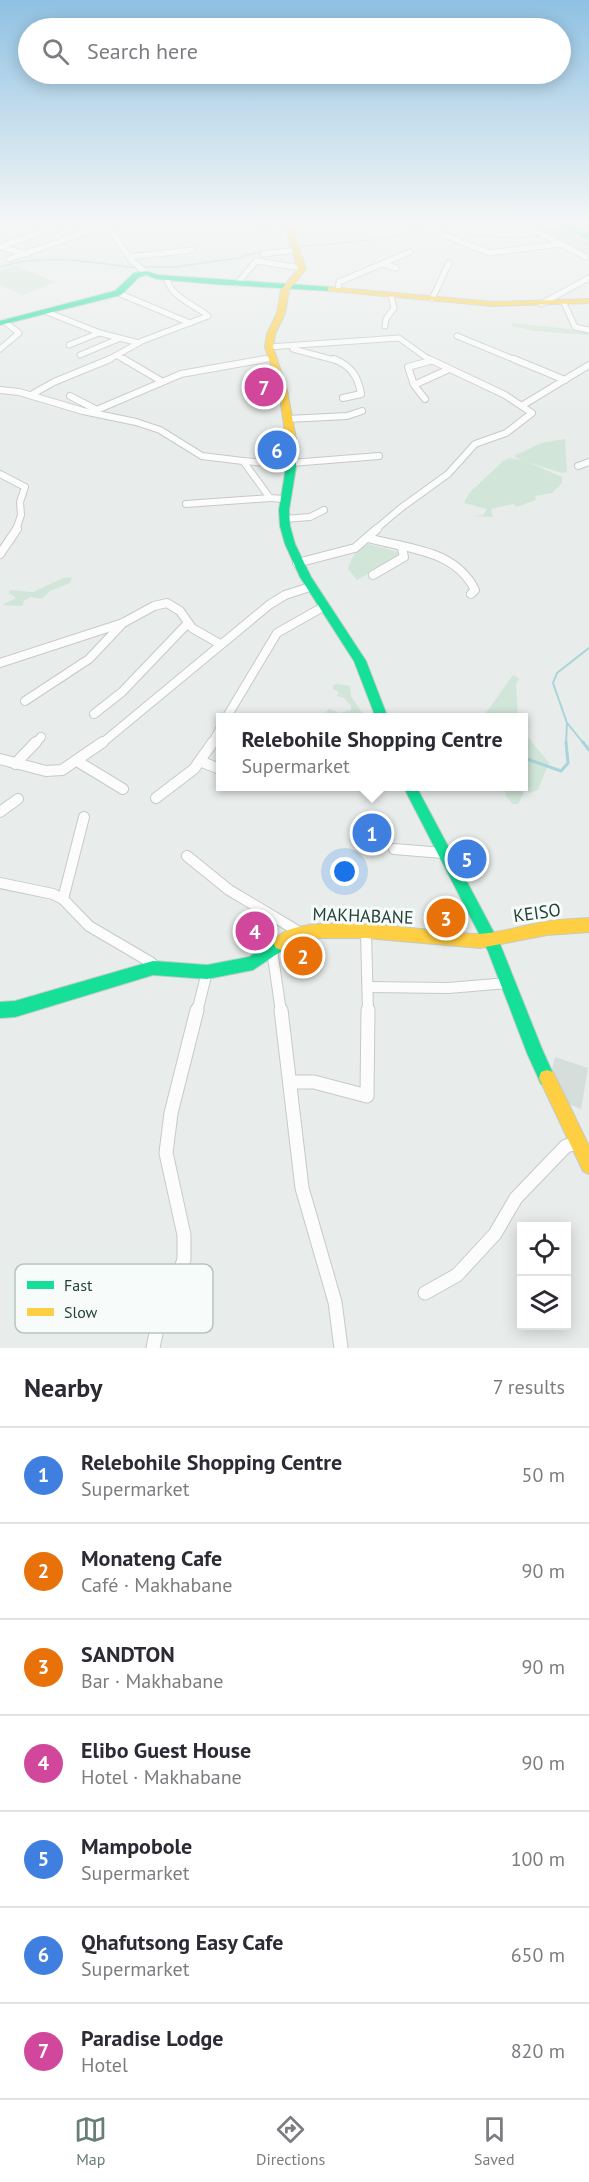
<!DOCTYPE html>
<meta charset="utf-8">
<style>
body{margin:0;font-family:"PT Sans",sans-serif;background:#f2f2f3;color:#2b2b33}
.controls{position:absolute;right:18px;bottom:18px;display:grid;overflow:hidden;border-radius:0px;box-shadow:0 3px 15px #0003}
.controls button{width:54px;height:54px;display:grid;place-items:center;padding:0;border:0;border-bottom:2px solid #e1e1e2;background:#fff;color:#2b2b33;font:30px sans-serif}
.you{position:absolute;left:345px;top:872px;width:21px;height:21px;margin:-15px;border:4px solid #fff;border-radius:50%;background:#1a73e8;box-shadow:0 0 0 9px #1a73e833}
.badge{display:grid;place-items:center;width:39px;height:39px;border-radius:50%;background:#697e78;color:#fff;font-size:20px;font-weight:700}
.pin{position:absolute;translate:-50% -50%;border:3px solid #fff;box-shadow:0 2px 6px #0006}
.popup{position:absolute;left:216px;top:713px;width:312px;height:78px;box-sizing:border-box;display:grid;place-content:center;border-radius:0px;background:#fff;filter:drop-shadow(0 2px 4px #0005);font-size:20px;white-space:nowrap;color:#7c7c81}
.popup b{font-size:22px;color:#2b2b33}
.popup::after{content:'';position:absolute;left:50%;top:100%;margin-left:-12px;border:12px solid transparent;border-top-color:#fff}
.list{margin:0;padding:0;list-style:none}
h2{display:flex;justify-content:space-between;align-items:center;height:78px;margin:0;padding:0 24px;font-size:26px}
h2 small{font-size:20px;font-weight:400;color:#7c7c81}
.list li{display:grid;grid-template-columns:39px 1fr auto;gap:18px;align-items:center;box-sizing:border-box;height:96px;padding:0 24px;border-top:2px solid #e1e1e2}
.list b{display:block;font-size:22px;white-space:nowrap}
.list p{margin:0;font-size:20px;white-space:nowrap;color:#7c7c81}
.list em{font-size:20px;font-style:normal;color:#7c7c81}
.icon{flex:none;width:33px;height:33px;fill:none;stroke:currentColor;stroke-width:2;stroke-linecap:round;stroke-linejoin:round}
.map{position:relative;flex:none;width:589px;height:1348px;overflow:hidden}
.search{position:absolute;background:#fff;box-shadow:0 3px 15px #0003;left:18px;right:18px;top:18px;height:66px;display:flex;align-items:center;gap:15px;box-sizing:border-box;padding:0 21px;border-radius:33px;color:#7c7c81;font-size:22px}
.sheet{height:750px;background:#fff}
nav{display:flex;justify-content:space-around;align-items:center;box-sizing:border-box;height:84px;border-top:2px solid #e1e1e2;background:#fff;font-size:16px;color:#7c7c81}
nav a{display:grid;justify-items:center;gap:3px}
nav .on{color:#697e78}
.map>svg:first-child{display:block}
</style>
<div class="map">
<svg width="589" height="1348" viewBox="0 0 589 1348">
<rect width="100%" height="100%" fill="#e8edeb"/>
<!-- built -->
<g fill="#d6dedb">
<polygon points="527,225 557,225 589,240 589,257"/>
<polygon points="555,1057 588,1068 581,1109 560,1101 550,1078"/>
</g>
<!-- green -->
<g fill="#d1e6d8">
<polygon points="14,265 55,282 23,295 0,285 0,270"/>
<polygon points="512,323 589,331 589,335 534,331 512,326"/>
<polygon points="565,439 567,472 562,473 527,462 562,477 562,483 552,493 535,496 536,500 517,507 513,504 491,509 493,517 473,516 483,515 487,509 464,503 469,493 503,461 509,458 522,460 514,456 541,443"/>
<path d="M368,544L398,552L399,556L357,580L348,569C351,557 356,549 368,544Z"/>
<polygon points="72,577 70,583 50,591 42,599 30,597 24,601 22,606 2,605 16,598 9,593 10,590 33,592 63,578"/>
<polygon points="513,675 519,678 516,685 518,717 483,717"/>
<polygon points="338,684 350,686 351,696 365,717 335,715 320,717 329,709 340,713 351,710 351,706 344,698 337,696 339,692 333,689 333,685"/>
<polygon points="524,732 549,763 538,790 530,793 523,790 523,794 518,804 513,804 505,795 505,787 524,786"/>
</g>
<g fill="none" stroke-linecap="round" stroke-linejoin="round">
<!-- stream-far2 -->
<g stroke="#a9d4db" stroke-width="1.5">
<polyline points="411,225 414,232"/>
<polyline points="249,237 273,225"/>
<polyline points="559,241 589,244"/>
<polyline points="289,248 370,240 416,232 514,238 542,236"/>
<polyline points="246,256 244,255 280,249"/>
<path d="M0,267C45,253 92,262 138,268"/>
<polyline points="144,267 175,267 245,257"/>
</g>
<!-- stream-far1 -->
<g stroke="#a9d4db" stroke-width="2">
<polyline points="568,724 584,744"/>
<polyline points="566,744 567,723 553,683 557,673 589,648"/>
</g>
<!-- stream -->
<g stroke="#a9d4db" stroke-width="3">
<polyline points="583,742 589,750"/>
<polyline points="524,758 561,771 568,763 566,742"/>
</g>
<defs>
<g id="street-far4">
<polyline points="103,225 112,232 131,260 146,273"/>
<polyline points="525,225 561,244"/>
<polyline points="444,235 489,253 561,244 586,257"/>
<polyline points="0,247 61,225"/>
<polyline points="0,247 27,254"/>
<polyline points="263,254 297,250"/>
<polyline points="129,257 192,250"/>
<polyline points="9,259 107,225"/>
<polyline points="383,264 396,268"/>
<polyline points="237,284 256,261 302,268"/>
<polyline points="338,289 339,282 410,252"/>
<polyline points="118,293 190,323"/>
<polyline points="432,299 449,263"/>
<polyline points="564,303 575,327 589,330"/>
<polyline points="541,304 589,278"/>
<polyline points="47,312 100,333 139,343"/>
<polyline points="5,322 19,333"/>
<polyline points="385,326 386,319 394,308 391,295"/>
<polyline points="457,336 518,361"/>
<polyline points="69,345 99,333"/>
<polyline points="269,347 399,338 431,361"/>
<polyline points="0,349 19,333"/>
<polyline points="293,349 338,361"/>
<polyline points="80,355 118,339"/>
<polyline points="118,356 126,361"/>
<path d="M106,361L142,341L208,316C195,305 169,296 167,278"/>
<polyline points="256,361 272,358"/>
</g>
<g id="street-far3">
<polyline points="124,359 161,381"/>
<path d="M334,359C351,366 358,376 361,394L343,398"/>
<polyline points="514,359 565,380"/>
<polyline points="414,385 408,367 430,361"/>
<polyline points="0,390 19,392 83,411 136,422 160,430 202,456 243,461 270,498 283,499"/>
<polyline points="31,395 54,382 110,359"/>
<polyline points="70,396 97,410"/>
<polyline points="425,399 414,385 447,370"/>
<polyline points="523,405 589,365"/>
<polyline points="92,412 181,374 265,359"/>
<polyline points="287,419 347,416 362,411"/>
<polyline points="243,461 291,465"/>
<polyline points="291,463 379,456"/>
<polyline points="578,466 589,462"/>
<polyline points="0,474 25,487 20,502 21,515 16,530"/>
<polyline points="186,504 270,498"/>
<polyline points="284,519 310,517 324,510"/>
<polyline points="375,530 401,508 448,474 475,444 506,433 532,413 505,395 429,359"/>
</g>
<g id="street-far2">
<path d="M368,538C407,549 455,549 475,590L471,594"/>
<polyline points="0,554 17,529"/>
<polyline points="297,563 355,548 377,529"/>
<polyline points="373,575 404,557 402,548"/>
<polyline points="0,663 123,623 154,606 167,603 180,611 192,628 220,644"/>
<polyline points="25,701 89,659 123,623"/>
<polyline points="94,714 122,692 188,623"/>
<polyline points="226,718 277,633 323,607"/>
<polyline points="35,744 41,737"/>
<polyline points="101,744 269,605 285,595 310,587"/>
<polyline points="212,744 220,729"/>
</g>
<g id="street-far1">
<polyline points="0,759 46,771 62,770 103,742"/>
<polyline points="77,761 123,789"/>
<polyline points="202,762 220,769"/>
<polyline points="15,764 36,742"/>
<polyline points="156,798 194,769 213,742"/>
<polyline points="0,812 18,799"/>
<polyline points="394,849 443,853"/>
<polyline points="187,856 229,890 296,930 296,933"/>
<polyline points="0,883 53,894 63,899 89,926 152,963 153,968"/>
<polyline points="63,899 84,817"/>
<polyline points="366,931 368,1012"/>
<polyline points="272,950 281,1012"/>
<polyline points="368,987 448,988 508,983"/>
<polyline points="197,1012 207,972"/>
</g>
<g id="street">
<polyline points="281,1010 302,1188 335,1302 341,1348"/>
<polyline points="291,1082 314,1082 367,1096 368,1010"/>
<polyline points="425,1293 457,1275 495,1234 516,1198 566,1146 578,1143"/>
<polyline points="153,1348 159,1318 177,1282 184,1259 184,1235 166,1153 171,1113 197,1010"/>
</g>
<g id="fast">
<polygon points="559,225 568,225 589,235 589,239"/>
<polygon points="146,271 158,275 331,287 335,289 331,291 213,284 157,279 146,275 139,277 121,295 0,325 0,321 115,291 134,273"/>
<polygon points="291,436 296,439 296,467 289,510 290,526 295,544 311,577 366,661 388,718 376,718 354,661 300,577 285,544 280,526 279,510 286,467 286,439"/>
<polygon points="403,786 416,786 500,944 542,1049 555,1078 553,1084 547,1086 541,1084 527,1053 488,951"/>
<polygon points="281,936 286,938 289,943 286,948 253,970 207,979 153,975 15,1017 0,1018 0,1002 15,1001 153,961 207,965 249,957"/>
</g>
<g id="slow">
<polygon points="285,225 291,225 306,269 289,290 285,313 275,334 273,347 287,390 296,439 291,442 286,439 279,390 265,347 267,334 277,313 281,290 298,269"/>
<polygon points="328,287 493,302 589,299 589,303 493,306 331,291 328,291"/>
<path d="M589,918V932L547,935L480,948L366,938H316L299,940L281,950L276,948L273,943C291,904 441,935 479,934C500,933 522,926 543,922C558,919 574,919 589,918Z"/>
<polygon points="547,1070 553,1072 589,1146 589,1174 583,1171 539,1078 541,1072"/>
</g>
</defs>
<!-- street-far4 casing -->
<use href="#street-far4" stroke="#c5cac8" stroke-width="7"/>
<!-- street-far3 casing -->
<use href="#street-far3" stroke="#c5cac8" stroke-width="8"/>
<!-- street-far2 casing -->
<use href="#street-far2" stroke="#c5cac8" stroke-width="10"/>
<!-- street-far1 casing -->
<use href="#street-far1" stroke="#c5cac8" stroke-width="12"/>
<!-- street casing -->
<use href="#street" stroke="#c5cac8" stroke-width="15"/>
<!-- fast casing -->
<use href="#fast" stroke="#c3cbc8" stroke-width="2"/>
<!-- slow casing -->
<use href="#slow" stroke="#c3cbc8" stroke-width="2"/>
<!-- street-far4 -->
<use href="#street-far4" stroke="#fcfcfc" stroke-width="5"/>
<!-- street-far3 -->
<use href="#street-far3" stroke="#fcfcfc" stroke-width="6"/>
<!-- street-far2 -->
<use href="#street-far2" stroke="#fcfcfc" stroke-width="8"/>
<!-- street-far1 -->
<use href="#street-far1" stroke="#fcfcfc" stroke-width="10"/>
<!-- street -->
<use href="#street" stroke="#fcfcfc" stroke-width="13"/>
<!-- fast -->
<use href="#fast" fill="#16e098" fill-rule="evenodd"/>
<!-- slow -->
<use href="#slow" fill="#ffcf43" fill-rule="evenodd"/>
</g>
<!-- sky -->
<linearGradient id="sky" x2="0" y2="1"><stop stop-color="#8fc1e3"/><stop offset="0.54" stop-color="#f5f7f6"/><stop offset="1" stop-color="#f5f7f6" stop-opacity="0"/></linearGradient>
<rect width="589" height="414" fill="url(#sky)"/>
<g text-anchor="middle" stroke-width="6" stroke-linejoin="round" paint-order="stroke">
<!-- near-street labels -->
<g font-size="18" fill="#24423a" stroke="#f7fbf9">
<text transform="translate(537 913) rotate(-8)" y="6">KEISO</text>
<text transform="translate(363 916) rotate(2)" y="6">MAKHABANE</text>
</g>
</g>
<!-- legend -->
<rect x="15" y="1264" width="198" height="69" rx="9" fill="#f7fbf9" stroke="#b8c4c0" stroke-width="1.5"/>
<rect x="27" y="1281" width="27" height="8" fill="#16e098"/>
<rect x="27" y="1308" width="27" height="8" fill="#ffcf43"/>
<g font-size="16" fill="#24423a">
<text x="64" y="1291">Fast</text>
<text x="64" y="1318">Slow</text>
</g>
</svg>
<div class="controls">
<button><svg class="icon" aria-label="locate" viewBox="0 0 24 24"><circle cx="12" cy="12" r="6"/><path d="M12 2v4M12 18v4M2 12h4M18 12h4"/></svg></button>
<button><svg class="icon" aria-label="layers" viewBox="0 0 24 24"><path d="M12 4l9 5-9 5-9-5zM3 14l9 5 9-5"/></svg></button>
</div>
<div class="you"></div>
<div class="pin badge" style="left:372px;top:833px;background:#3f7fe0">1</div>
<div class="popup"><b>Relebohile Shopping Centre</b>Supermarket</div>
<div class="pin badge" style="left:303px;top:956px;background:#e8710a">2</div>
<div class="pin badge" style="left:446px;top:918px;background:#e8710a">3</div>
<div class="pin badge" style="left:255px;top:931px;background:#d1479c">4</div>
<div class="pin badge" style="left:467px;top:859px;background:#3f7fe0">5</div>
<div class="pin badge" style="left:277px;top:450px;background:#3f7fe0">6</div>
<div class="pin badge" style="left:264px;top:387px;background:#d1479c">7</div>
<div class="search"><svg class="icon" aria-label="search" viewBox="0 0 24 24"><circle cx="10" cy="10" r="6"/><path d="M15 15l6 6"/></svg>Search here</div>
</div>
<section class="sheet">
<h2>Nearby<small>7 results</small></h2>
<ul class="list">
<li><span class="badge" style="background:#3f7fe0">1</span><div><b>Relebohile Shopping Centre</b><p>Supermarket</p></div><em>50 m</em></li>
<li><span class="badge" style="background:#e8710a">2</span><div><b>Monateng Cafe</b><p>Café · Makhabane</p></div><em>90 m</em></li>
<li><span class="badge" style="background:#e8710a">3</span><div><b>SANDTON</b><p>Bar · Makhabane</p></div><em>90 m</em></li>
<li><span class="badge" style="background:#d1479c">4</span><div><b>Elibo Guest House</b><p>Hotel · Makhabane</p></div><em>90 m</em></li>
<li><span class="badge" style="background:#3f7fe0">5</span><div><b>Mampobole</b><p>Supermarket</p></div><em>100 m</em></li>
<li><span class="badge" style="background:#3f7fe0">6</span><div><b>Qhafutsong Easy Cafe</b><p>Supermarket</p></div><em>650 m</em></li>
<li><span class="badge" style="background:#d1479c">7</span><div><b>Paradise Lodge</b><p>Hotel</p></div><em>820 m</em></li>
</ul>
</section>
<nav>
<a class="on"><svg class="icon" aria-label="map" viewBox="0 0 24 24"><path d="M3 6l6-2 6 2 6-2v14l-6 2-6-2-6 2zM9 4v14M15 6v14"/></svg>Map</a>
<a><svg class="icon" aria-label="directions" viewBox="0 0 24 24"><path d="M12 3l9 9-9 9-9-9zM9 14v-3h6M13 9l2 2-2 2"/></svg>Directions</a>
<a><svg class="icon" aria-label="saved" viewBox="0 0 24 24"><path d="M7 4h10v16l-5-4-5 4z"/></svg>Saved</a>
</nav>
